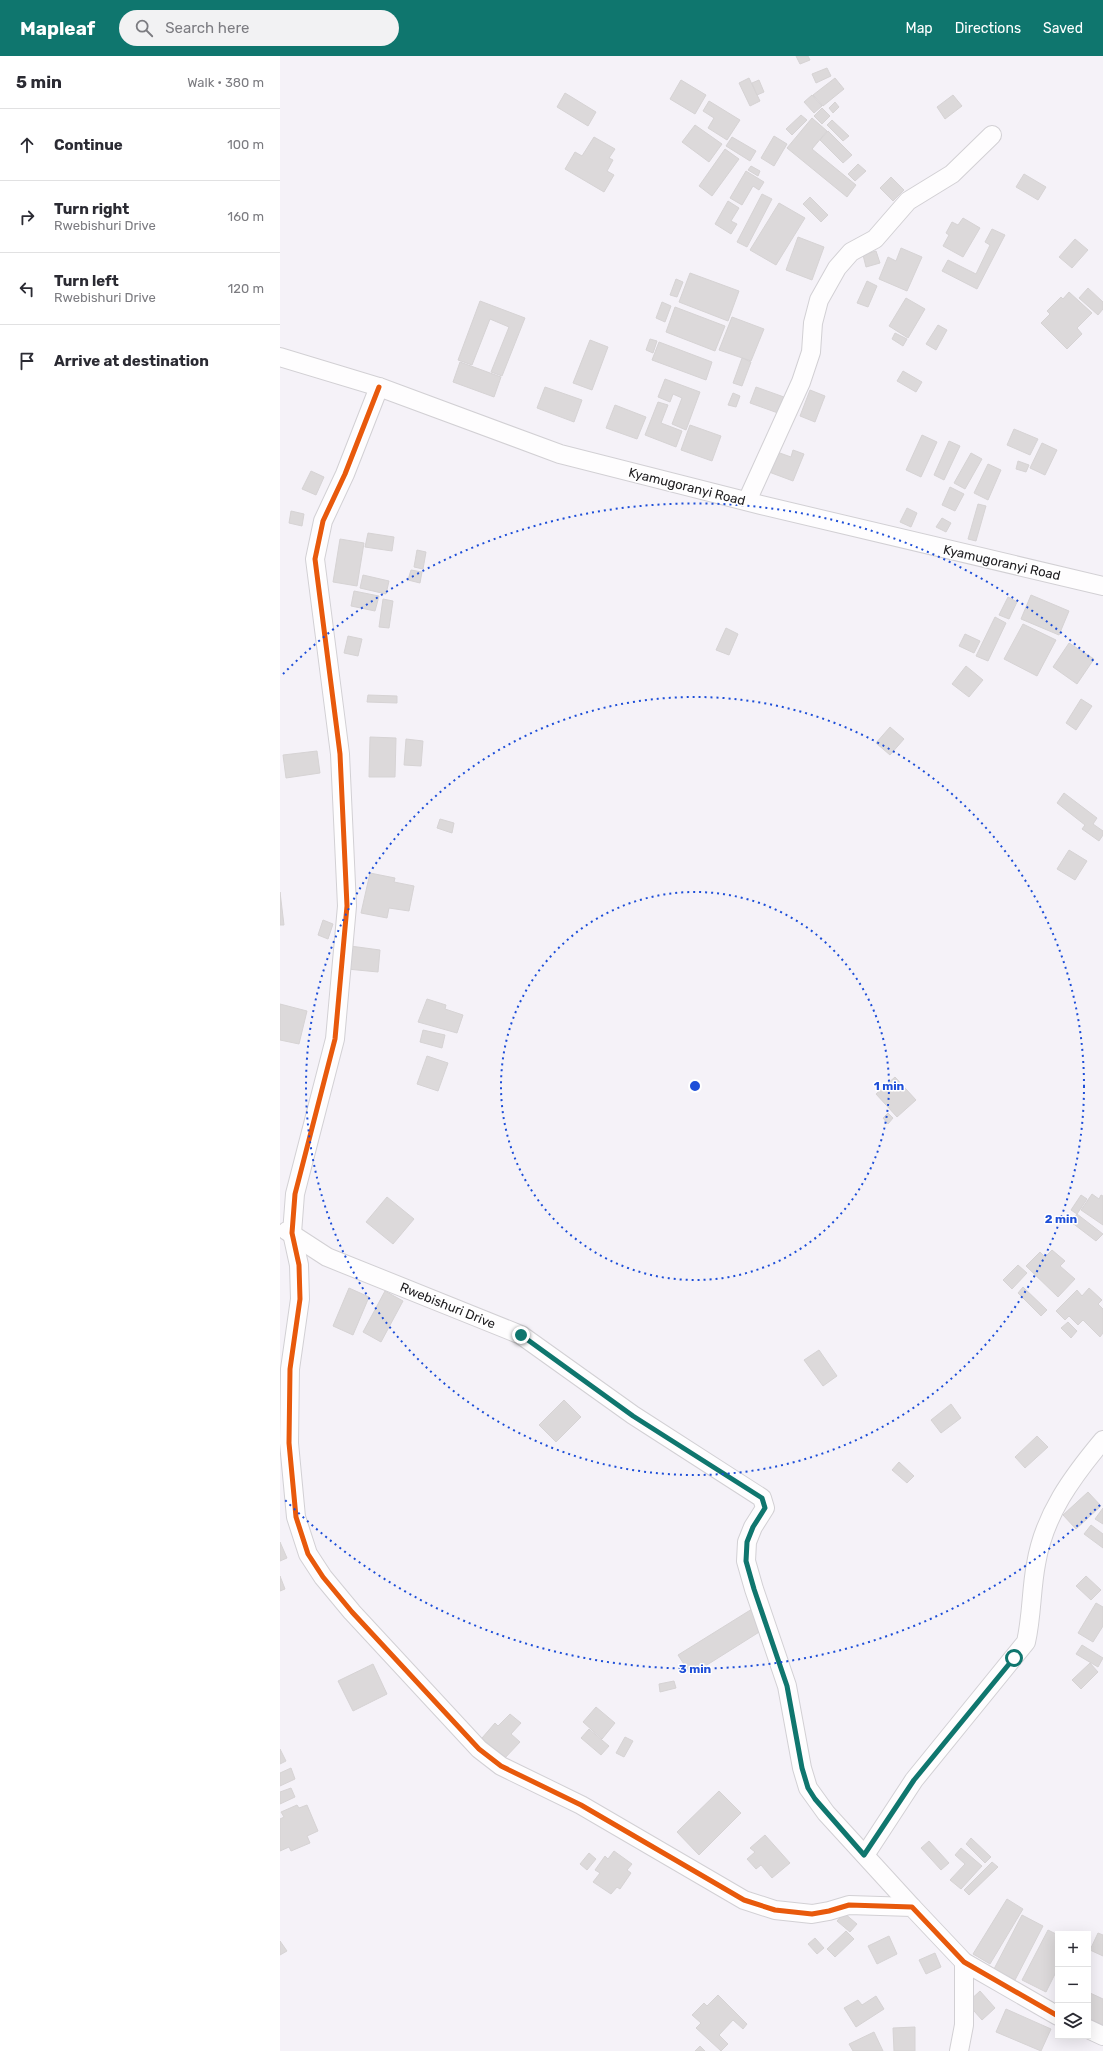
<!DOCTYPE html>
<meta charset="utf-8">
<style>
body{margin:0;font-family:Rubik,sans-serif;background:#f2f2f3;color:#2b2b33}
.controls{position:absolute;right:12px;bottom:12px;display:grid;overflow:hidden;border-radius:0px;box-shadow:0 4px 16px #0002}
.controls button{width:36px;height:36px;display:grid;place-items:center;padding:0;border:0;border-bottom:1px solid #e1e1e2;background:#fff;color:#2b2b33;font:20px sans-serif}
.stop{position:absolute;width:12px;height:12px;margin:-9px;border:3px solid #0f766e;border-radius:50%;background:#fff}
.stop.end{background:#0f766e;border-color:#fff;box-shadow:0 1px 4px #0008}
.list{margin:0;padding:0;list-style:none}
h2{display:flex;justify-content:space-between;align-items:center;height:52px;margin:0;padding:0 16px;font-size:17px}
h2 small{font-size:13px;font-weight:400;color:#7c7c81}
.list li{display:grid;grid-template-columns:26px 1fr auto;gap:12px;align-items:center;box-sizing:border-box;height:72px;padding:0 16px;border-top:1px solid #e1e1e2}
.list b{display:block;font-size:15px;white-space:nowrap}
.list p{margin:0;font-size:13px;white-space:nowrap;color:#7c7c81}
.list em{font-size:13px;font-style:normal;color:#7c7c81}
.icon{flex:none;width:22px;height:22px;fill:none;stroke:currentColor;stroke-width:2;stroke-linecap:round;stroke-linejoin:round}
.map{position:relative;flex:none;width:823px;height:1995px;overflow:hidden}
header{display:flex;align-items:center;gap:24px;box-sizing:border-box;height:56px;padding:0 20px;background:#0f766e;color:#fff}
header strong{font-size:19px}
nav{display:flex;gap:22px;margin-inline-start:auto;font-size:14px}
.search{width:280px;height:36px;background:#f2f2f3;display:flex;align-items:center;gap:10px;box-sizing:border-box;padding:0 14px;border-radius:22px;color:#7c7c81;font-size:15px}
main{display:flex}
aside{flex:1;background:#fff}
.map>svg:first-child{display:block}
</style>
<header>
<strong>Mapleaf</strong>
<div class="search"><svg class="icon" aria-label="search" viewBox="0 0 24 24"><circle cx="10" cy="10" r="6"/><path d="M15 15l6 6"/></svg>Search here</div>
<nav><a>Map</a><a>Directions</a><a>Saved</a></nav>
</header>
<main>
<aside>
<h2>5 min<small>Walk · 380 m</small></h2>
<ul class="list">
<li><svg class="icon" aria-label="ahead" viewBox="0 0 24 24"><path d="M12 20V5M6 11l6-6 6 6"/></svg><div><b>Continue</b></div><em>100 m</em></li>
<li><svg class="icon" aria-label="right" viewBox="0 0 24 24"><path d="M7 20v-9h11M14 6l5 5-5 5"/></svg><div><b>Turn right</b><p>Rwebishuri Drive</p></div><em>160 m</em></li>
<li><svg class="icon" aria-label="left" viewBox="0 0 24 24"><path d="M17 20v-9H6M10 6l-5 5 5 5"/></svg><div><b>Turn left</b><p>Rwebishuri Drive</p></div><em>120 m</em></li>
<li><svg class="icon" aria-label="arrive" viewBox="0 0 24 24"><path d="M6 21V4h12l-3 4 3 4H6"/></svg><div><b>Arrive at destination</b></div></li>
</ul>
</aside>
<div class="map">
<svg width="823" height="1995" viewBox="0 0 823 1995">
<rect width="100%" height="100%" fill="#f5f2f8"/>
<!-- building -->
<g fill="#dcd9da" stroke="#d6d3d4">
<polygon points="516,0 528,0 530,4 520,8"/>
<polygon points="547,12 551,20 536,27 532,18"/>
<polygon points="469,22 480,45 470,50 459,27"/>
<polygon points="555,22 564,33 543,50 533,39"/>
<polygon points="401,24 426,39 415,58 390,43"/>
<polygon points="479,24 484,36 477,39 472,27"/>
<polygon points="285,37 316,56 308,70 277,51"/>
<polygon points="532,39 542,50 534,57 524,46"/>
<polygon points="673,39 682,50 665,63 657,51"/>
<polygon points="429,45 460,64 447,84 428,72 434,62 423,55"/>
<polygon points="555,46 559,51 553,57 549,52"/>
<polygon points="542,52 550,60 542,68 534,60"/>
<polygon points="521,59 527,64 512,79 506,73"/>
<polygon points="532,62 547,75 532,93 576,129 567,141 507,92"/>
<polygon points="552,64 569,80 563,85 547,69"/>
<polygon points="415,69 442,88 429,106 402,86"/>
<polygon points="548,75 572,99 563,107 540,84"/>
<polygon points="494,80 507,88 494,110 481,102"/>
<polygon points="314,81 335,93 329,102 333,104 327,115 334,119 324,136 285,113 295,96 302,100"/>
<polygon points="452,81 476,95 470,105 446,90"/>
<polygon points="445,93 459,103 432,140 419,130"/>
<polygon points="578,108 586,115 575,125 568,118"/>
<polygon points="471,110 480,115 478,120 468,114"/>
<polygon points="466,115 484,126 479,134 473,130 462,149 450,142"/>
<polygon points="744,118 766,131 758,144 736,131"/>
<polygon points="611,121 624,134 613,145 600,132"/>
<polygon points="482,138 492,143 467,191 457,186"/>
<polygon points="530,141 548,159 541,166 523,148"/>
<polygon points="448,145 459,152 451,165 457,168 451,178 435,168"/>
<polygon points="499,147 525,162 496,209 470,194"/>
<polygon points="683,162 700,172 683,201 663,190 669,179 666,177 672,166 678,169"/>
<polygon points="712,173 725,179 697,233 662,215 668,204 696,218 710,189 705,186"/>
<polygon points="518,181 544,191 532,224 506,214"/>
<polygon points="795,183 808,194 792,212 779,201"/>
<polygon points="621,192 642,201 627,235 599,223 608,201 616,205"/>
<polygon points="596,195 600,207 586,211 583,199"/>
<polygon points="410,217 459,235 448,265 399,246"/>
<polygon points="396,223 403,226 397,241 390,239"/>
<polygon points="587,225 597,230 588,251 577,247"/>
<polygon points="808,232 823,246 823,253 818,259 799,242"/>
<polygon points="789,236 812,257 797,272 802,278 787,293 761,267 770,258 767,255 781,241 783,243"/>
<polygon points="626,242 645,253 628,282 609,270"/>
<polygon points="200,245 245,262 222,320 211,316 229,271 210,263 192,309 178,304"/>
<polygon points="382,246 391,250 385,266 376,262"/>
<polygon points="395,251 445,270 435,295 386,276"/>
<polygon points="452,261 484,273 471,305 439,294"/>
<polygon points="658,269 667,274 656,294 646,288"/>
<polygon points="615,277 627,283 623,290 612,283"/>
<polygon points="370,283 377,285 373,297 366,294"/>
<polygon points="310,284 328,291 312,334 293,327"/>
<polygon points="379,286 432,306 426,324 372,304"/>
<polygon points="462,302 471,306 462,330 453,327"/>
<polygon points="180,306 221,321 214,341 173,326"/>
<polygon points="623,315 642,326 636,336 617,325"/>
<polygon points="385,323 420,336 406,374 392,368 402,342 393,338 390,346 378,341"/>
<polygon points="265,331 302,344 294,366 257,352"/>
<polygon points="476,331 504,341 498,357 470,347"/>
<polygon points="530,334 545,340 535,366 520,360"/>
<polygon points="453,337 460,340 456,351 448,349"/>
<polygon points="378,346 388,349 381,367 402,375 396,391 365,379"/>
<polygon points="335,349 366,361 357,383 326,372"/>
<polygon points="410,369 441,380 432,405 401,394"/>
<polygon points="734,373 758,383 750,399 727,389"/>
<polygon points="642,379 657,386 641,421 626,414"/>
<polygon points="669,385 680,390 664,424 654,419"/>
<polygon points="762,387 777,394 765,419 750,412"/>
<polygon points="513,394 524,398 513,425 489,416 497,396 511,401"/>
<polygon points="691,397 702,403 685,433 674,427"/>
<polygon points="738,405 749,409 746,416 736,413"/>
<polygon points="708,408 721,414 708,444 694,437"/>
<polygon points="31,415 44,421 36,439 22,433"/>
<polygon points="670,431 684,438 675,455 662,449"/>
<polygon points="698,448 706,450 696,485 688,483"/>
<polygon points="627,452 637,457 631,471 620,466"/>
<polygon points="11,455 24,458 22,470 9,467"/>
<polygon points="662,462 671,467 666,476 656,471"/>
<polygon points="88,477 114,481 112,495 85,491"/>
<polygon points="60,483 84,487 77,530 53,526"/>
<polygon points="137,494 146,496 143,513 134,511"/>
<polygon points="131,514 142,516 140,527 128,524"/>
<polygon points="83,519 109,525 106,538 80,532"/>
<polygon points="74,535 99,540 95,555 71,550"/>
<polygon points="751,539 789,555 779,579 741,563"/>
<polygon points="728,541 737,546 729,563 719,559"/>
<polygon points="103,543 113,545 109,572 99,571"/>
<polygon points="715,561 726,567 708,605 696,600"/>
<polygon points="743,568 776,584 757,620 724,603"/>
<polygon points="446,572 458,578 449,599 436,594"/>
<polygon points="685,578 700,585 694,597 679,590"/>
<polygon points="68,580 82,583 78,600 64,597"/>
<polygon points="789,587 814,603 797,628 773,611"/>
<polygon points="686,610 703,624 689,641 672,628"/>
<polygon points="88,639 117,640 117,647 87,646"/>
<polygon points="801,643 812,650 796,674 786,667"/>
<polygon points="610,671 624,683 610,699 596,687"/>
<polygon points="90,681 116,682 115,721 89,721"/>
<polygon points="126,683 143,685 141,710 124,709"/>
<polygon points="37,695 40,717 6,722 3,699"/>
<polygon points="784,737 817,762 813,768 823,775 823,779 819,785 802,773 805,769 777,747"/>
<polygon points="160,763 174,767 172,777 157,772"/>
<polygon points="789,794 807,805 795,824 777,813"/>
<polygon points="90,817 115,822 114,826 134,830 129,855 109,852 107,862 81,857"/>
<polygon points="0,836 4,869 0,869"/>
<polygon points="43,864 53,868 48,883 38,879"/>
<polygon points="70,890 100,894 98,916 67,913"/>
<polygon points="147,943 166,949 165,953 183,959 177,977 138,966"/>
<polygon points="0,948 27,955 19,988 0,984"/>
<polygon points="143,974 165,979 162,992 140,986"/>
<polygon points="147,1000 168,1007 158,1035 137,1028"/>
<polygon points="615,1021 636,1044 617,1061 596,1038"/>
<polygon points="608,1057 613,1062 608,1068 603,1062"/>
<polygon points="812,1138 819,1143 821,1139 823,1140 823,1169 801,1154"/>
<polygon points="801,1139 807,1143 797,1158 791,1154"/>
<polygon points="107,1141 134,1163 113,1188 86,1166"/>
<polygon points="797,1158 823,1178 816,1185 791,1166"/>
<polygon points="772,1194 785,1205 780,1210 795,1223 778,1241 746,1210 760,1196 765,1201"/>
<polygon points="738,1209 747,1217 732,1233 723,1224"/>
<polygon points="743,1231 767,1254 761,1260 738,1237"/>
<polygon points="69,1232 89,1241 73,1279 53,1270"/>
<polygon points="809,1232 822,1244 818,1248 823,1253 823,1277 820,1281 803,1264 798,1269 789,1260 785,1264 776,1255 797,1234 802,1240"/>
<polygon points="105,1235 123,1245 101,1286 83,1276"/>
<polygon points="788,1266 797,1275 791,1282 781,1272"/>
<polygon points="539,1294 557,1320 543,1330 524,1304"/>
<polygon points="284,1344 301,1361 276,1386 259,1369"/>
<polygon points="671,1348 681,1362 661,1377 651,1364"/>
<polygon points="757,1380 768,1391 745,1412 735,1401"/>
<polygon points="619,1406 634,1420 627,1427 612,1414"/>
<polygon points="808,1436 821,1450 796,1473 783,1459"/>
<polygon points="823,1452 823,1468 815,1463"/>
<polygon points="811,1469 823,1478 823,1492 804,1478"/>
<polygon points="0,1486 7,1502 0,1505"/>
<polygon points="0,1520 5,1533 0,1535"/>
<polygon points="806,1520 821,1534 811,1544 796,1530"/>
<polygon points="816,1547 823,1551 823,1570 813,1586 798,1577"/>
<polygon points="472,1553 484,1573 411,1619 398,1599"/>
<polygon points="802,1589 823,1602 818,1611 796,1598"/>
<polygon points="810,1607 818,1616 801,1633 792,1624"/>
<polygon points="93,1608 107,1638 73,1655 58,1625"/>
<polygon points="394,1625 396,1632 380,1636 379,1628"/>
<polygon points="316,1651 335,1667 322,1683 303,1666"/>
<polygon points="230,1658 241,1667 231,1678 240,1686 224,1703 202,1682 215,1667 218,1670"/>
<polygon points="309,1673 329,1690 321,1699 301,1682"/>
<polygon points="345,1681 353,1685 344,1701 336,1697"/>
<polygon points="0,1693 6,1705 0,1708"/>
<polygon points="11,1712 15,1723 0,1730 0,1717"/>
<polygon points="11,1732 15,1741 0,1748 0,1736"/>
<polygon points="439,1735 461,1757 419,1799 397,1776"/>
<polygon points="17,1749 19,1752 27,1749 38,1775 27,1780 30,1787 11,1795 9,1791 0,1795 0,1763 4,1761 1,1756"/>
<polygon points="485,1779 510,1807 492,1822 481,1809 476,1813 467,1803 475,1796 470,1792"/>
<polygon points="691,1782 711,1801 705,1807 686,1788"/>
<polygon points="649,1785 669,1807 661,1814 641,1792"/>
<polygon points="681,1792 702,1810 681,1833 670,1824 685,1808 675,1799"/>
<polygon points="334,1795 352,1808 347,1814 351,1817 340,1833 337,1831 331,1838 313,1826 320,1817 315,1814 325,1800 328,1803"/>
<polygon points="309,1797 316,1803 307,1814 300,1808"/>
<polygon points="712,1806 718,1811 689,1839 684,1834"/>
<polygon points="727,1843 743,1853 710,1908 693,1898"/>
<polygon points="564,1857 577,1868 570,1876 557,1865"/>
<polygon points="742,1859 763,1870 735,1924 714,1913"/>
<polygon points="768,1874 778,1879 778,1912 766,1936 742,1924"/>
<polygon points="566,1875 574,1883 555,1901 547,1893"/>
<polygon points="818,1877 823,1879 823,1900 810,1894"/>
<polygon points="609,1880 617,1898 597,1908 588,1890"/>
<polygon points="535,1882 544,1892 537,1898 528,1888"/>
<polygon points="0,1885 7,1895 0,1899"/>
<polygon points="655,1897 661,1911 646,1918 639,1904"/>
<polygon points="700,1935 715,1952 702,1964 687,1947"/>
<polygon points="808,1936 823,1943 823,1969 808,1962"/>
<polygon points="438,1939 467,1968 463,1973 453,1964 439,1979 448,1988 441,1995 416,1972 421,1967 412,1959 424,1947 427,1950"/>
<polygon points="596,1940 604,1953 576,1971 564,1952 578,1944 582,1949"/>
<polygon points="726,1953 771,1973 761,1995 716,1976"/>
<polygon points="635,1971 635,1995 614,1995 613,1972"/>
<polygon points="594,1976 603,1995 573,1995 569,1988"/>
<polygon points="420,1990 425,1995 415,1995"/>
</g>
<g fill="none" stroke-linecap="round" stroke-linejoin="round">
<defs>
<g id="minor">
<polyline points="0,301 99,331 280,398 481,449 823,530"/>
<polyline points="99,331 65,418 43,465 35,503 60,698 67,850 55,983 15,1138 12,1177 19,1209 20,1243 10,1313 9,1387 16,1461 28,1498 43,1521 72,1556 199,1693 221,1710 301,1749 464,1844 495,1854 532,1858 549,1855 569,1849 632,1851 684,1906 778,1960"/>
<polyline points="467,445 521,326 531,296 533,267 539,244 557,212 571,196 595,183 628,145 672,118 712,79"/>
<polyline points="7,1175 47,1201 241,1279 353,1359 482,1442 485,1452 473,1471 467,1486 466,1505 474,1533 507,1630 522,1712 528,1732 546,1757 632,1851"/>
<path d="M585,1799L634,1724L746,1586C752,1560 751,1534 756,1508C764,1459 792,1421 823,1384"/>
<polyline points="808,1973 823,1980"/>
<polyline points="679,1995 684,1969 684,1906"/>
</g>
</defs>
<!-- minor casing -->
<use href="#minor" stroke="#d2d0d4" stroke-width="20"/>
<!-- minor -->
<use href="#minor" stroke="#fefdfe" stroke-width="18"/>
<defs>
<polyline id="cycleway" points="99,331 65,418 43,465 35,503 60,698 67,850 55,983 15,1138 12,1177 19,1209 20,1243 10,1313 9,1387 16,1461 28,1498 43,1521 72,1556 199,1693 221,1710 301,1749 464,1844 495,1854 532,1858 549,1855 569,1849 632,1851 684,1906 778,1960"/>
</defs>
<!-- cycleway casing -->
<use href="#cycleway" stroke="#fff" stroke-width="8"/>
<!-- cycleway -->
<use href="#cycleway" stroke="#e8590c" stroke-width="5"/>
</g>
<g fill="none" stroke-linecap="round" stroke-linejoin="round">
<!-- route -->
<polyline stroke="#0f766e" stroke-width="5" points="241,1279 353,1360 482,1442 485,1452 473,1471 467,1486 466,1505 474,1533 507,1630 522,1712 528,1732 535,1743 584,1799 634,1724 734,1602"/>
</g>
<!-- distance rings -->
<g fill="none" stroke="#1d4ed8" stroke-width="2" stroke-dasharray="2 4">
<circle cx="415" cy="1030" r="194"/>
<circle cx="415" cy="1030" r="389"/>
<path d="M820 1449A583 583 0 0 1 3 1442M3 618A583 583 0 0 1 820 611"/>
</g>
<g text-anchor="middle" stroke-width="3" stroke-linejoin="round" paint-order="stroke">
<!-- street labels -->
<g font-size="13" fill="#222023" stroke="#fff">
<text transform="translate(407 430) rotate(14)" y="5">Kyamugoranyi Road</text>
<text transform="translate(722 506) rotate(13)" y="5">Kyamugoranyi Road</text>
<text transform="translate(168 1249) rotate(22)" y="5">Rwebishuri Drive</text>
</g>
</g>
<circle cx="415" cy="1030" r="6" fill="#1d4ed8" stroke="#fff" stroke-width="2"/>
<g font-size="12" text-anchor="middle" font-weight="bold" fill="#1d4ed8" stroke="#fff" stroke-width="3" stroke-linejoin="round" paint-order="stroke">
<text x="609" y="1034">1 min</text>
<text x="781" y="1167">2 min</text>
<text x="415" y="1617">3 min</text>
</g>
</svg>
<div class="controls">
<button>+</button>
<button>−</button>
<button><svg class="icon" aria-label="layers" viewBox="0 0 24 24"><path d="M12 4l9 5-9 5-9-5zM3 14l9 5 9-5"/></svg></button>
</div>
<div class="stop" style="left:734px;top:1602px"></div>
<div class="stop end" style="left:241px;top:1279px"></div>
</div>
</main>
